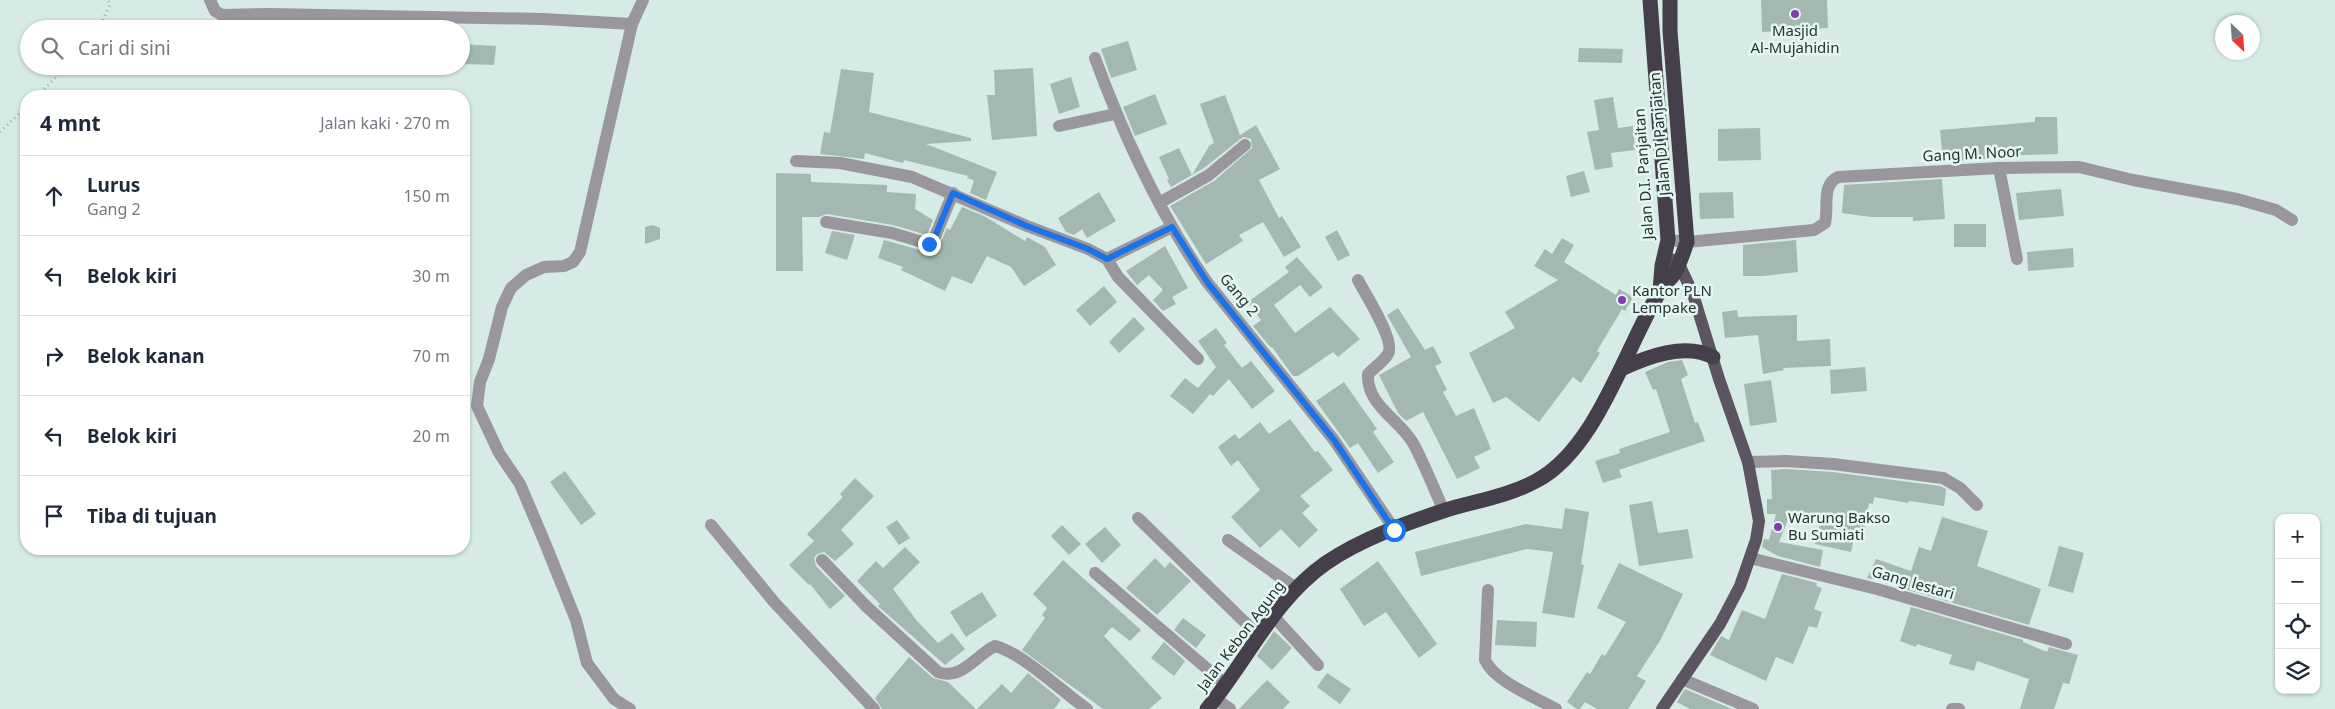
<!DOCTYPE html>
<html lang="id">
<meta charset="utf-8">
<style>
body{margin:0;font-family:"Noto Sans",sans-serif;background:#f6f6f7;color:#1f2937}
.controls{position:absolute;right:15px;bottom:15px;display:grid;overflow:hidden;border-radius:10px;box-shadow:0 1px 4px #0004}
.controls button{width:45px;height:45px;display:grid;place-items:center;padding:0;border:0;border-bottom:1px solid #e0e1e3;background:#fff;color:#1f2937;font:25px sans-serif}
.compass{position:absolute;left:2215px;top:15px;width:45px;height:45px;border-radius:50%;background:#fff;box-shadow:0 1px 4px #0004;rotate:155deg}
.stop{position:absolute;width:15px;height:15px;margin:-11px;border:4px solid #1a73e8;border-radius:50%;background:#fff}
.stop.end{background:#1a73e8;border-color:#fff;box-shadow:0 1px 5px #0008}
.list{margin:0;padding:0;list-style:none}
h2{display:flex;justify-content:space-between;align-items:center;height:65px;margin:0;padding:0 20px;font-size:21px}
h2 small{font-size:16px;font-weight:400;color:#747a83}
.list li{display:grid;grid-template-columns:32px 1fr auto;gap:15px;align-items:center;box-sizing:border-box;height:80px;padding:0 20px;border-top:1px solid #e0e1e3}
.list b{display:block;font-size:19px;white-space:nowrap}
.list p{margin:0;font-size:16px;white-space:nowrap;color:#747a83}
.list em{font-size:16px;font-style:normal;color:#747a83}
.icon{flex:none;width:28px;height:28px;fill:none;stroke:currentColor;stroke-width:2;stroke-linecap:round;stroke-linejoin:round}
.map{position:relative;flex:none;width:2335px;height:709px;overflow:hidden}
.search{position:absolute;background:#fff;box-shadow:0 1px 4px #0004;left:20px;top:20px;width:450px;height:55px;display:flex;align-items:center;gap:12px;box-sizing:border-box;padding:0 18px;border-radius:28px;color:#747a83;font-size:19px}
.panel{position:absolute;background:#fff;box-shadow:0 1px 4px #0004;left:20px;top:90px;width:450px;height:465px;border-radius:20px}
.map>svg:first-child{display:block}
</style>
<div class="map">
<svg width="2335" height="709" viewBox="0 0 2335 709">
<rect width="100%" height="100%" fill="#d6ebe5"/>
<!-- building -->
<g fill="#a4b8b2">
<polygon points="1761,0 1827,0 1828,28 1762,32"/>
<polygon points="1128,41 1137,70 1111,78 1101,49"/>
<polygon points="461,44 496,46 494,65 461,64"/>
<polygon points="1579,48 1623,49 1622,63 1578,62"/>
<polygon points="1033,68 1037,136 992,140 987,95 995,95 994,70"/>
<polygon points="841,69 874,73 869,112 971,138 971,141 926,144 997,172 986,200 970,193 974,180 967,178 968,176 904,160 903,163 865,153 864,159 820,154 824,132 830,133"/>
<polygon points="1071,77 1080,107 1059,114 1050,84"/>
<polygon points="1155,94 1167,124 1135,136 1123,107"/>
<polygon points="1225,95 1240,135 1256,125 1280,169 1259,180 1279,218 1282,216 1301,247 1284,257 1263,222 1239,235 1243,241 1206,264 1170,206 1214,181 1252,148 1251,139 1243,137 1204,168 1171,187 1167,180 1169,179 1159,157 1179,148 1192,175 1209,146 1214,143 1200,104"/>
<polygon points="1613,97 1618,128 1633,126 1635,150 1611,153 1613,167 1595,170 1587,132 1599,130 1594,100"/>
<polygon points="2035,117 2057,117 2058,154 1996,156 1996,158 1943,162 1940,130 2035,122"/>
<polygon points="1760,128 1761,160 1718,161 1718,129"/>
<polygon points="1584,171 1590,192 1571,197 1566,176"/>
<polygon points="776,173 811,174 811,182 887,185 887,192 916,194 915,209 933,220 927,235 893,225 827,214 819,217 802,217 803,271 776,271"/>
<polygon points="1942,179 1945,219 1913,221 1913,217 1871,217 1842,213 1844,185"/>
<polygon points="2061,189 2064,216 2019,220 2016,193"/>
<polygon points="1099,192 1116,221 1087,238 1082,229 1074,235 1066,232 1058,218"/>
<polygon points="1733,192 1734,218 1700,219 1699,193"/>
<polygon points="962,207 984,216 1025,241 1027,237 1045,247 1056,265 1024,286 1011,267 987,256 972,284 952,276 945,291 901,270 903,267 878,258 884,240 927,252 934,250 941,242 947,228 950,230"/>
<rect x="1954" y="224" width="32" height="23"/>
<polygon points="653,225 660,228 660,239 645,244 645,227"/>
<polygon points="1337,230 1350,255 1338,261 1325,237"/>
<polygon points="832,231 855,235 847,260 825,253"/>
<polygon points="1562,238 1574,245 1564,262 1616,295 1619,289 1633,297 1625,311 1622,309 1597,351 1600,353 1581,383 1573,377 1539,422 1506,397 1493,403 1469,353 1515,328 1505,312 1558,280 1534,266 1545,249 1552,254"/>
<polygon points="1796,240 1798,272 1764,276 1743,276 1743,245"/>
<polygon points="1165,246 1188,288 1172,297 1176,304 1163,311 1153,300 1163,290 1149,275 1137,285 1126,271"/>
<polygon points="2073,248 2074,267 2028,271 2027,252"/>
<polygon points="1297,257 1323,287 1310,297 1300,285 1274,305 1295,333 1330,307 1360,339 1338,357 1333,352 1298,376 1293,376 1272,347 1271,348 1253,326 1261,320 1248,302 1289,272 1285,267"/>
<polygon points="1104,286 1117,302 1090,326 1076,310"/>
<polygon points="1398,308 1425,350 1433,346 1442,363 1435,366 1447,390 1443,392 1456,416 1474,408 1491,449 1474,457 1480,468 1457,479 1423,412 1406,421 1398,413 1379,375 1411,357 1387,315"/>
<polygon points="1737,310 1738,317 1797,315 1797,341 1830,339 1831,366 1783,368 1784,370 1763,374 1758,335 1725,338 1722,312"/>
<polygon points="1134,317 1145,329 1119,353 1109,342"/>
<polygon points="1216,328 1227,343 1224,345 1242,368 1251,361 1275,391 1252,409 1229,379 1213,396 1210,394 1193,414 1170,396 1185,378 1198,388 1216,367 1198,341"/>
<polygon points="1682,360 1688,375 1681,379 1695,423 1698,422 1705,441 1619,470 1622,477 1603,483 1595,461 1620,453 1619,449 1670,432 1656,389 1653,390 1645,372 1668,362"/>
<polygon points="1865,367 1867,391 1831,394 1830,370"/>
<polygon points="1771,380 1777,422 1750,426 1744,384"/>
<polygon points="1344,382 1377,429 1373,432 1394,462 1378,473 1358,443 1350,448 1316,401"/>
<polygon points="1290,419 1315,452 1318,451 1333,470 1300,496 1310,506 1302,513 1318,530 1299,548 1281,529 1260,548 1231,517 1260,490 1238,460 1231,466 1218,447 1235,434 1239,439 1260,422 1269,434"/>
<polygon points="1786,469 1832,472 1940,486 1946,489 1944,506 1909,501 1908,503 1874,497 1873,504 1869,503 1864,531 1856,530 1851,552 1815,544 1822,515 1790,514 1779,542 1823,550 1820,567 1778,556 1762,547 1764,539 1769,540 1776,514 1767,514 1767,499 1772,499 1771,470"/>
<polygon points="565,471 596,514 581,525 550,482"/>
<polygon points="855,478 874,496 841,530 854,544 835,561 824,552 817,554 814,558 816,566 845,596 830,609 810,584 809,585 789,565 814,541 807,534 843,497 840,494"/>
<polygon points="1652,501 1658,533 1688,529 1693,558 1639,566 1629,505"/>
<polygon points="1565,508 1589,512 1581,564 1584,565 1574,618 1542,613 1553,552 1527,549 1421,576 1415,552 1526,524 1562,529"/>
<polygon points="1942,517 1988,531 1977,566 2041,589 2029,625 1905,589 1906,585 1867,578 1876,559 1911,571 1919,547 1931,551"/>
<polygon points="897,520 910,538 899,545 886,527"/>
<polygon points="1062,525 1081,544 1069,555 1051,536"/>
<polygon points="1105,527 1121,545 1102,563 1085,544"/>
<polygon points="2059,546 2084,553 2073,593 2048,586"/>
<polygon points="905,547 920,562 893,589 917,621 938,643 952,633 965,649 945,665 878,606 880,604 857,581 876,561 883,568"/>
<polygon points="1155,558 1165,568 1170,562 1191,581 1157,615 1126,588"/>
<polygon points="1063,560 1141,630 1130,641 1112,627 1104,636 1162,698 1149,709 1103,709 1022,650 1045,618 1042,615 1047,608 1033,594"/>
<polygon points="1378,561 1437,644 1419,658 1386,612 1364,626 1340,589"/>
<polygon points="1619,563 1683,594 1661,639 1637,676 1646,681 1628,709 1597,709 1585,702 1580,709 1577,709 1567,702 1587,672 1590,674 1602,654 1605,656 1626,622 1597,608"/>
<polygon points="1782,574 1817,583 1816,586 1822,588 1814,609 1822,612 1817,628 1809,626 1793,664 1776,657 1766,681 1710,655 1721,636 1729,640 1742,610 1765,619"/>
<polygon points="982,592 997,616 966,637 950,612"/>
<polygon points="1911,607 2023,640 2023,642 2047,652 2049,647 2078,655 2069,684 2063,683 2054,709 2020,709 2029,679 1977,661 1974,671 1949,664 1952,655 1917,644 1916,647 1900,641"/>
<polygon points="1183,618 1206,635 1196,648 1174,630"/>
<polygon points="1497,620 1537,622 1536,647 1495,645"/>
<polygon points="1274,631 1292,648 1272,670 1257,656"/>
<polygon points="1164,642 1185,661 1174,676 1151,658"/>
<polygon points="909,657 933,678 948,682 976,709 882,709 875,698"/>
<polygon points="1028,673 1061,700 1054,709 977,709 1002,684 1011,693"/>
<polygon points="1327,673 1351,689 1340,704 1317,687"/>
<polygon points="1267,680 1290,702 1283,709 1239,709"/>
<polygon points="1685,689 1732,709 1690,709 1677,702"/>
</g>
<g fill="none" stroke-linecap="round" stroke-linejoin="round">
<!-- path -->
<g stroke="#9fb0ab" stroke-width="3" stroke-dasharray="1 4" stroke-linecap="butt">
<polyline points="98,29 110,5 108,0"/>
<polyline points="37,96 67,66"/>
<polyline points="0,132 26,107"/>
</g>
<!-- minor -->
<g stroke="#99969d" stroke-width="12">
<polyline points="210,0 215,11 222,15 269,14 543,19 632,24 643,0"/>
<path d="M1095,58C1124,137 1159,213 1207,282L1334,440L1394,529"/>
<polyline points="1059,126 1115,114"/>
<polyline points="796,161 840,163 912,177 1027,226 1088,249 1107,259 1118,277 1198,359"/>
<polyline points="1999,168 2017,259"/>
<polyline points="1159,203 1209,175 1245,145"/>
<polyline points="826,222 892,233 929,244 934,239 953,193"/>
<path d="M1668,240L1687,242L1814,230L1825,223C1829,207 1821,185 1838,177L1999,168L2079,167L2133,180L2237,199L2276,210L2292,220"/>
<polyline points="1107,259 1172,227"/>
<path d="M1358,280C1365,294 1396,341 1388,354C1383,362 1374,368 1368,374C1366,405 1399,419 1413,443C1425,465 1434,489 1444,511"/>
<polyline points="1748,462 1786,461 1833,464 1943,478 1960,488 1977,505"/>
<polyline points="1138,518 1259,636"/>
<polyline points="711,525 774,602 874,709"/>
<polyline points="1228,540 1297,589"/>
<polyline points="1750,558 1877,589 2066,644"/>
<path d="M822,560L867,607L938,672C961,681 976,655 995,646C1024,654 1061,691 1087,709"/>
<polyline points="1095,573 1225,684"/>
<path d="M1488,590L1485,660C1495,682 1535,697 1556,709"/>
<polyline points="1274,617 1318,665"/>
<polyline points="1682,679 1753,709"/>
<polyline points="1216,699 1230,709"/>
<polyline points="630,709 614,699 587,663 576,620 545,543 520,484 499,453 477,406 480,382 489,359 502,307 511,288 526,275 544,267 564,266 573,262 580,252 632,24"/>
<polyline points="1952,709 1959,709"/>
</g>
<!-- major -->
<polyline stroke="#5b5561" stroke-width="12" points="1662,709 1720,624 1740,586 1756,540 1759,521 1748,462 1719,379 1693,294 1679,264 1664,255"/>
<!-- highway -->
<g stroke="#453f4c" stroke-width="15">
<polyline points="1650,0 1668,240 1662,266 1660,290"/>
<path d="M1621,369C1647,357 1685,342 1713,357"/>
<path d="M1207,709C1247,661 1274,599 1326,563C1361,539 1406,523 1446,510C1476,501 1508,496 1536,481C1597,449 1625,348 1660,291C1663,285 1670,280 1674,274C1680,264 1683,253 1687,242L1670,31V0"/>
</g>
</g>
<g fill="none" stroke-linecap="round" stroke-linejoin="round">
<!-- route -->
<polyline stroke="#1a73e8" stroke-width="6" points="929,244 934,239 953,193 1027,226 1088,249 1107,259 1172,227 1207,282 1334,440 1394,530"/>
</g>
<!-- markers -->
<g fill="#803db1" stroke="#e3f8f2" stroke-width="2">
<circle cx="1795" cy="14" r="5"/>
<circle cx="1622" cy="300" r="5"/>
<circle cx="1778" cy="527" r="5"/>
</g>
<g text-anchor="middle" stroke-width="5" stroke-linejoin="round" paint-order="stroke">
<!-- poi labels -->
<g font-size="15" fill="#2a3230" stroke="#e3f8f2" text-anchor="start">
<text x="1795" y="36" text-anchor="middle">Masjid<tspan x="1795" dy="17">Al-Mujahidin</tspan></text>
<text x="1632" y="296">Kantor PLN<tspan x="1632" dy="17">Lempake</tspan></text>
<text x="1788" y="523">Warung Bakso<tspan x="1788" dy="17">Bu Sumiati</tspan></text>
</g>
<!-- street labels -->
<g font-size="15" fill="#2a3230" stroke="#e3f8f2">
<text transform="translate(1660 134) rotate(-95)" y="5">Jalan DI Panjaitan</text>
<text transform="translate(1972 154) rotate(-3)" y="5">Gang M. Noor</text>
<text transform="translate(1644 174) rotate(-94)" y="5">Jalan D.I. Panjaitan</text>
<text transform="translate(1239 295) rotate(50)" y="5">Gang 2</text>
<text transform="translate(1913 583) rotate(16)" y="5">Gang lestari</text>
<text transform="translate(1241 636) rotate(-53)" y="5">Jalan Kebon Agung</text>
</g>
</g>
</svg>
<div class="controls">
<button>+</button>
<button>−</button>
<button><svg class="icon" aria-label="locate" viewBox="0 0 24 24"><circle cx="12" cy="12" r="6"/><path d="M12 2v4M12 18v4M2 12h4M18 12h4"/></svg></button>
<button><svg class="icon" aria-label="layers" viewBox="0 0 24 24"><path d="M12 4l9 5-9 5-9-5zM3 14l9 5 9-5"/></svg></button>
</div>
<svg class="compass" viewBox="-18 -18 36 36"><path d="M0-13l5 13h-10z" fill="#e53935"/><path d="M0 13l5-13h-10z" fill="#747a83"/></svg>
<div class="stop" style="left:1394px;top:530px"></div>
<div class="stop end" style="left:929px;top:244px"></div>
<div class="search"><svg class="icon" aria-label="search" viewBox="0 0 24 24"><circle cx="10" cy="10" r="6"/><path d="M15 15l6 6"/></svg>Cari di sini</div>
<section class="panel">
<h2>4 mnt<small>Jalan kaki · 270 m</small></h2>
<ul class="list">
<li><svg class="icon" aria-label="ahead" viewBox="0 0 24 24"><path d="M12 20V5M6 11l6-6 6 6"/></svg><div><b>Lurus</b><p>Gang 2</p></div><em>150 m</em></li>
<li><svg class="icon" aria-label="left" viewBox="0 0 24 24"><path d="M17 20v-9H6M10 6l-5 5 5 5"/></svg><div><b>Belok kiri</b></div><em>30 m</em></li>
<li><svg class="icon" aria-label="right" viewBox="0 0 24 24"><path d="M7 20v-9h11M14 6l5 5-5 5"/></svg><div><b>Belok kanan</b></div><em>70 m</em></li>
<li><svg class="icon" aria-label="left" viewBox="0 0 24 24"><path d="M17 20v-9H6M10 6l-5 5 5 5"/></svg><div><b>Belok kiri</b></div><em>20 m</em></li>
<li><svg class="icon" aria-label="arrive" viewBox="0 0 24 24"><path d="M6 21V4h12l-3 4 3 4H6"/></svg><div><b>Tiba di tujuan</b></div></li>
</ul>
</section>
</div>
